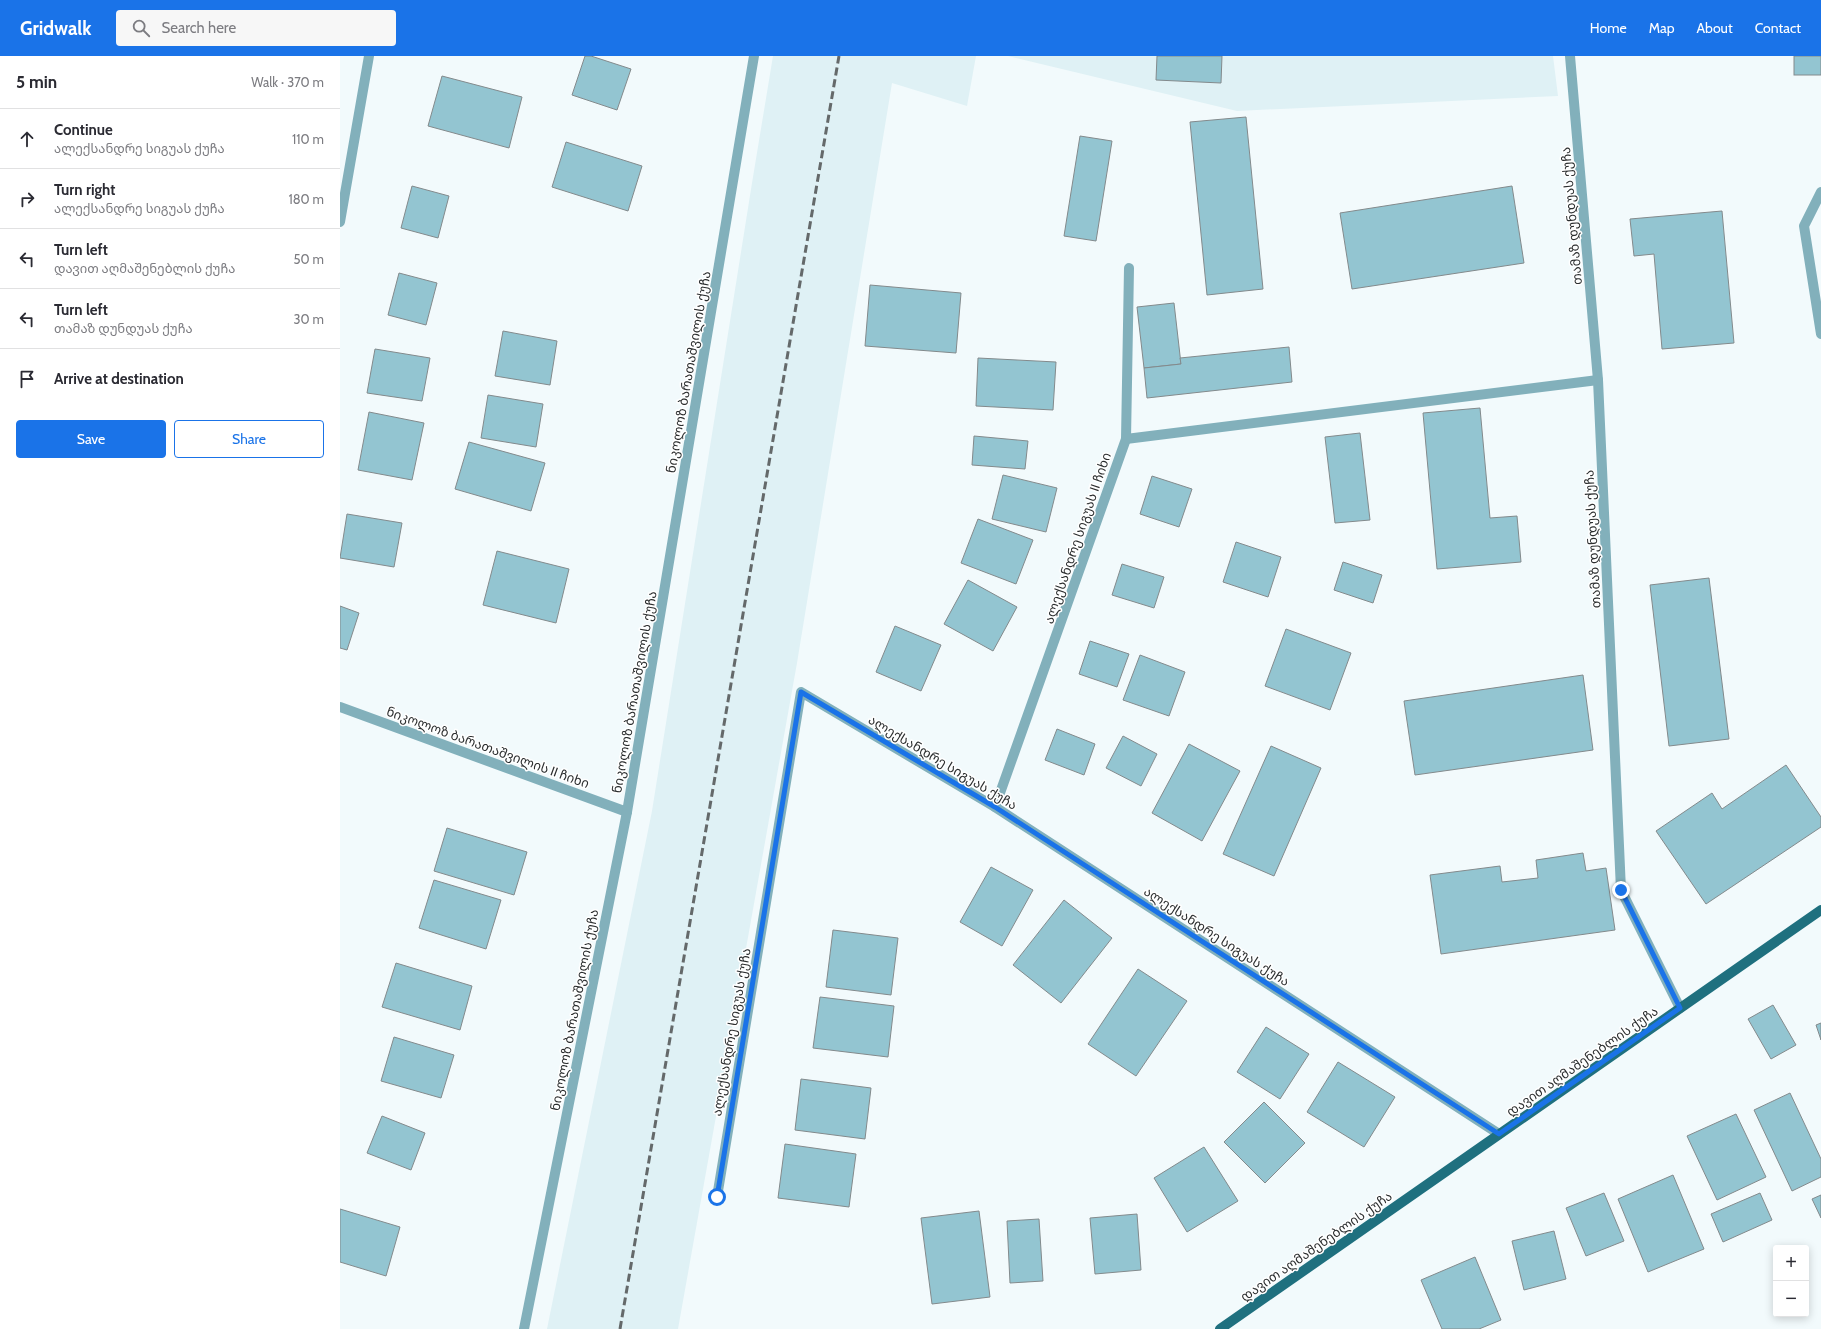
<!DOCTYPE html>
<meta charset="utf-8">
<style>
body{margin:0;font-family:Cabin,"Noto Sans Georgian",sans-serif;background:#f7f7f7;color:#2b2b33}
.controls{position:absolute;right:12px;bottom:12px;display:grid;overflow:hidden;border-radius:4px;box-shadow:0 2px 10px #0003}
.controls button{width:36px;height:36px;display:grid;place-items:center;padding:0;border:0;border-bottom:1px solid #e1e1e2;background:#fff;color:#2b2b33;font:20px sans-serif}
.stop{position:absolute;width:12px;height:12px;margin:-9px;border:3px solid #1a73e8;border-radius:50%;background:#fff}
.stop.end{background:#1a73e8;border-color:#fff;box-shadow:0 1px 4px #0008}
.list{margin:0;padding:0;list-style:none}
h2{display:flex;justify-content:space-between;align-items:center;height:52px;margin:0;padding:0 16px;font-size:17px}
h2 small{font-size:13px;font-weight:400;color:#7c7c81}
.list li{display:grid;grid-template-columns:26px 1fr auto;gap:12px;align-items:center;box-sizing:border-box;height:60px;padding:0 16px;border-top:1px solid #e1e1e2}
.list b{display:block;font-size:15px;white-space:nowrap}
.list p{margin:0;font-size:13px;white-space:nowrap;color:#7c7c81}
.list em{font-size:13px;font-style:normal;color:#7c7c81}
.actions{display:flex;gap:8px;padding:12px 16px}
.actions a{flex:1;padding:9px 0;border:1px solid #1a73e8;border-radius:4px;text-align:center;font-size:14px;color:#1a73e8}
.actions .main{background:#1a73e8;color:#fff}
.icon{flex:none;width:22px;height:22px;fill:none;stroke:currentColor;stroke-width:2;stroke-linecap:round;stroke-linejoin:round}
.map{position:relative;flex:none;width:1481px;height:1273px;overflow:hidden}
header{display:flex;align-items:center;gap:24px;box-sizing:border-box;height:56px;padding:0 20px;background:#1a73e8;color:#fff}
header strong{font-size:19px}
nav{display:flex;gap:22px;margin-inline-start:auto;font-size:14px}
.search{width:280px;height:36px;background:#f7f7f7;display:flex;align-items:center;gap:10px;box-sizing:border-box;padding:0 14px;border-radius:4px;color:#7c7c81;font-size:15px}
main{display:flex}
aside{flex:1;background:#fff}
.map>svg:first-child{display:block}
</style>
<header>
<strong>Gridwalk</strong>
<div class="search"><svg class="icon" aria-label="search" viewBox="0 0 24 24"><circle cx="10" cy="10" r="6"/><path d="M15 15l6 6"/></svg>Search here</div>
<nav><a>Home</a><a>Map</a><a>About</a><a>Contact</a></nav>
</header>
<main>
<aside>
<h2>5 min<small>Walk · 370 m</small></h2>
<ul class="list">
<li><svg class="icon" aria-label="ahead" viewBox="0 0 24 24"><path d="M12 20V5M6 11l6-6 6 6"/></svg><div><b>Continue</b><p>ალექსანდრე სიგუას ქუჩა</p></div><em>110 m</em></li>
<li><svg class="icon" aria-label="right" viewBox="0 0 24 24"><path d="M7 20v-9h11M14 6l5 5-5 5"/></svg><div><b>Turn right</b><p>ალექსანდრე სიგუას ქუჩა</p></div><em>180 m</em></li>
<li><svg class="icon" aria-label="left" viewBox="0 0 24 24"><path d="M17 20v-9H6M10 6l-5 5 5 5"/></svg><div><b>Turn left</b><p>დავით აღმაშენებლის ქუჩა</p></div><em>50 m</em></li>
<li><svg class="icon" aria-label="left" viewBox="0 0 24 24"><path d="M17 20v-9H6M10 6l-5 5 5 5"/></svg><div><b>Turn left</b><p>თამაზ დუნდუას ქუჩა</p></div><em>30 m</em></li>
<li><svg class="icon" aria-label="arrive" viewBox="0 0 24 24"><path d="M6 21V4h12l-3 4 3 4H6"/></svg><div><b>Arrive at destination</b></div></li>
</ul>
<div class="actions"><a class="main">Save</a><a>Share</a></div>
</aside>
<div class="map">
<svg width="1481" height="1273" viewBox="0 0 1481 1273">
<rect width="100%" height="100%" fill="#f2fafc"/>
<!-- built -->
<g fill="#dff1f5">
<polygon points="433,0 636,0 627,50 552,27 457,607 338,1273 207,1273 312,755 412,127"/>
<polygon points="668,0 1213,0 1218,40 897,55"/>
</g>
<!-- building -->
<g fill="#93c5d1" stroke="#838a8c">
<polygon points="245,0 251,0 291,13 277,54 232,39"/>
<polygon points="817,0 882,0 881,27 816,24"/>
<rect x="1454" y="0" width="27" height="19"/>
<polygon points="102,20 182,41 169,92 88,70"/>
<polygon points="906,61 923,233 867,239 850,66"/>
<polygon points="740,80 772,85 756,185 724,180"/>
<polygon points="226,86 302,110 288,155 212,131"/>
<polygon points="72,130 109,140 98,182 61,172"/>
<polygon points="1172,130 1184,207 1012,233 1000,157"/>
<polygon points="1382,155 1394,287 1322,293 1314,198 1294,200 1290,163"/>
<polygon points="59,217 97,227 86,269 48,259"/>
<polygon points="530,229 621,237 616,297 525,290"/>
<polygon points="834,247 841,308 804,312 797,251"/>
<polygon points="163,275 217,285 210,329 155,320"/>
<polygon points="949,291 952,326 807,342 804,312 841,308 840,302"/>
<polygon points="35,293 90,302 82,345 27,337"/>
<polygon points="638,302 716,306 713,354 636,350"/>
<polygon points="148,339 203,348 196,391 141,382"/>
<polygon points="1140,352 1150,462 1177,460 1181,506 1097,513 1083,357"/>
<polygon points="29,356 84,367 72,424 18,414"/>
<polygon points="1020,377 1030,464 995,467 985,381"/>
<polygon points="634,380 688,385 685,413 632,409"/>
<polygon points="129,386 205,407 191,455 115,433"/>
<polygon points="663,419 717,432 706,476 652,463"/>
<polygon points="812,420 852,433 839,471 800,458"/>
<polygon points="7,458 62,467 54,511 0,502"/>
<polygon points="638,463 693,484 676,528 621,507"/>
<polygon points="896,486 941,501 928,541 883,526"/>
<polygon points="157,495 229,513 216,567 143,549"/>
<polygon points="1003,506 1042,519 1033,547 994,534"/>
<polygon points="782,508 824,521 814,552 772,539"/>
<polygon points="1369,522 1389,683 1329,690 1310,529"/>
<polygon points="628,524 677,551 653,595 604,568"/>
<polygon points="0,550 19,557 7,594 0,592"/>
<polygon points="555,570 601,589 581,635 536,616"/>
<polygon points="946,573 1011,597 990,654 925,630"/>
<polygon points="750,585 789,598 777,631 739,618"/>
<polygon points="800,599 845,616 829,660 783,644"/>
<polygon points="1243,619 1253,694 1075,719 1064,645"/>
<polygon points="717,673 755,688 744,719 705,704"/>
<polygon points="783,680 817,698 801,730 766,712"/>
<polygon points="849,688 900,715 862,785 812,757"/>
<polygon points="931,690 981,712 934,820 883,798"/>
<polygon points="1446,709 1481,761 1481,771 1366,848 1316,775 1372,737 1382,753"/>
<polygon points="107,772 187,796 174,839 94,815"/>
<polygon points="1243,797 1246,815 1266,812 1275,874 1101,898 1090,819 1160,810 1162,826 1198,822 1196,804"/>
<polygon points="651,811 693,834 662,890 620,866"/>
<polygon points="94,824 161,844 146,893 79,872"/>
<polygon points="724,844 772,882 721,947 673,909"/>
<polygon points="493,874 558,882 551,939 486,931"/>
<polygon points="56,907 132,930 120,974 42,951"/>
<polygon points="798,913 847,945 796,1020 748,988"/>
<polygon points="480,941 554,950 548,1001 473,992"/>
<polygon points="1433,949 1456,989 1431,1003 1408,963"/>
<polygon points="1481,967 1481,984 1476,969"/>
<polygon points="926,971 969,998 940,1043 897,1016"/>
<polygon points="54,981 114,999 101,1042 41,1025"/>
<polygon points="998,1006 1055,1041 1024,1091 967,1056"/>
<polygon points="461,1023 531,1032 525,1083 455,1074"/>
<polygon points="1450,1037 1481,1103 1481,1121 1452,1135 1414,1054"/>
<polygon points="924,1046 965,1087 925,1127 884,1086"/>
<polygon points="1396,1058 1426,1121 1377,1144 1347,1080"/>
<polygon points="42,1060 85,1077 71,1114 27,1097"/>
<polygon points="445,1088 516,1098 509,1151 438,1142"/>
<polygon points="864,1091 898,1145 847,1176 814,1122"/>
<polygon points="1333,1119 1364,1193 1308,1216 1278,1143"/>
<polygon points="1264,1137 1284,1185 1246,1200 1226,1152"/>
<polygon points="1420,1137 1432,1164 1383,1186 1371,1158"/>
<polygon points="1481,1139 1481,1162 1472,1143"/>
<polygon points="0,1153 60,1171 46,1220 0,1206"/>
<polygon points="639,1155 650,1241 592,1248 581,1162"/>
<polygon points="797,1158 801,1214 755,1218 750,1162"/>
<polygon points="699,1163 703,1225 670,1227 667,1165"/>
<polygon points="1214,1175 1226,1223 1184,1234 1172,1185"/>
<polygon points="1135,1201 1161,1264 1139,1273 1102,1273 1081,1224"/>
</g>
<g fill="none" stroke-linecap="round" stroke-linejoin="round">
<!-- minor -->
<g stroke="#82b0bb" stroke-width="10">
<polyline points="1230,0 1258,324 1281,834 1340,952"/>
<polyline points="1481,136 1464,170 1481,278"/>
<polyline points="0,166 29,0"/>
<polyline points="786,383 1258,324"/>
<polyline points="0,651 287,756"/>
<polyline points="655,751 786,383 789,212"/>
<polyline points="377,1141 461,636 655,751 1159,1078"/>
<polyline points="184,1273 287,756 414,0"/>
</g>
<!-- major -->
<polyline stroke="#1f707f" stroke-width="10" points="880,1273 1481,854"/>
<!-- rail -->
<polyline stroke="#64696a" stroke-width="3" stroke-dasharray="8 4" stroke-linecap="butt" points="280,1273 499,0"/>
</g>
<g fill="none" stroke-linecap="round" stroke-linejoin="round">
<!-- route -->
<polyline stroke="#1a73e8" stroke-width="5" points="377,1141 461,636 655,751 1159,1078 1340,952 1281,834"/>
</g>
<g text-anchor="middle" stroke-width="3" stroke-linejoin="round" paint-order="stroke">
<!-- street labels -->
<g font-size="13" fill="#2b2e2f" stroke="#fff">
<text transform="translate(1231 160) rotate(-95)" y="5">თამაზ დუნდუას ქუჩა</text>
<text transform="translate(348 316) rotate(-80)" y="5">ნიკოლოზ ბარათაშვილის ქუჩა</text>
<text transform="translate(737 482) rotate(-71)" y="5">ალექსანდრე სიგუას II ჩიხი</text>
<text transform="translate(1252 483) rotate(-93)" y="5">თამაზ დუნდუას ქუჩა</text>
<text transform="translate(294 636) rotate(-80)" y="5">ნიკოლოზ ბარათაშვილის ქუჩა</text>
<text transform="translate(148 691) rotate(20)" y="5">ნიკოლოზ ბარათაშვილის II ჩიხი</text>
<text transform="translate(603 706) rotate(31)" y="5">ალექსანდრე სიგუას ქუჩა</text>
<text transform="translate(877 880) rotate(33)" y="5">ალექსანდრე სიგუას ქუჩა</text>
<text transform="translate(234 954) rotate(-79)" y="5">ნიკოლოზ ბარათაშვილის ქუჩა</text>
<text transform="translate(391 976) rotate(-80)" y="5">ალექსანდრე სიგუას ქუჩა</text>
<text transform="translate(1242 1005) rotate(-35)" y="5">დავით აღმაშენებლის ქუჩა</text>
<text transform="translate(976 1190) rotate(-35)" y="5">დავით აღმაშენებლის ქუჩა</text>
</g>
</g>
</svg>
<div class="controls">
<button>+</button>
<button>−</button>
</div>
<div class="stop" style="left:377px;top:1141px"></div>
<div class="stop end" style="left:1281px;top:834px"></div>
</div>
</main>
